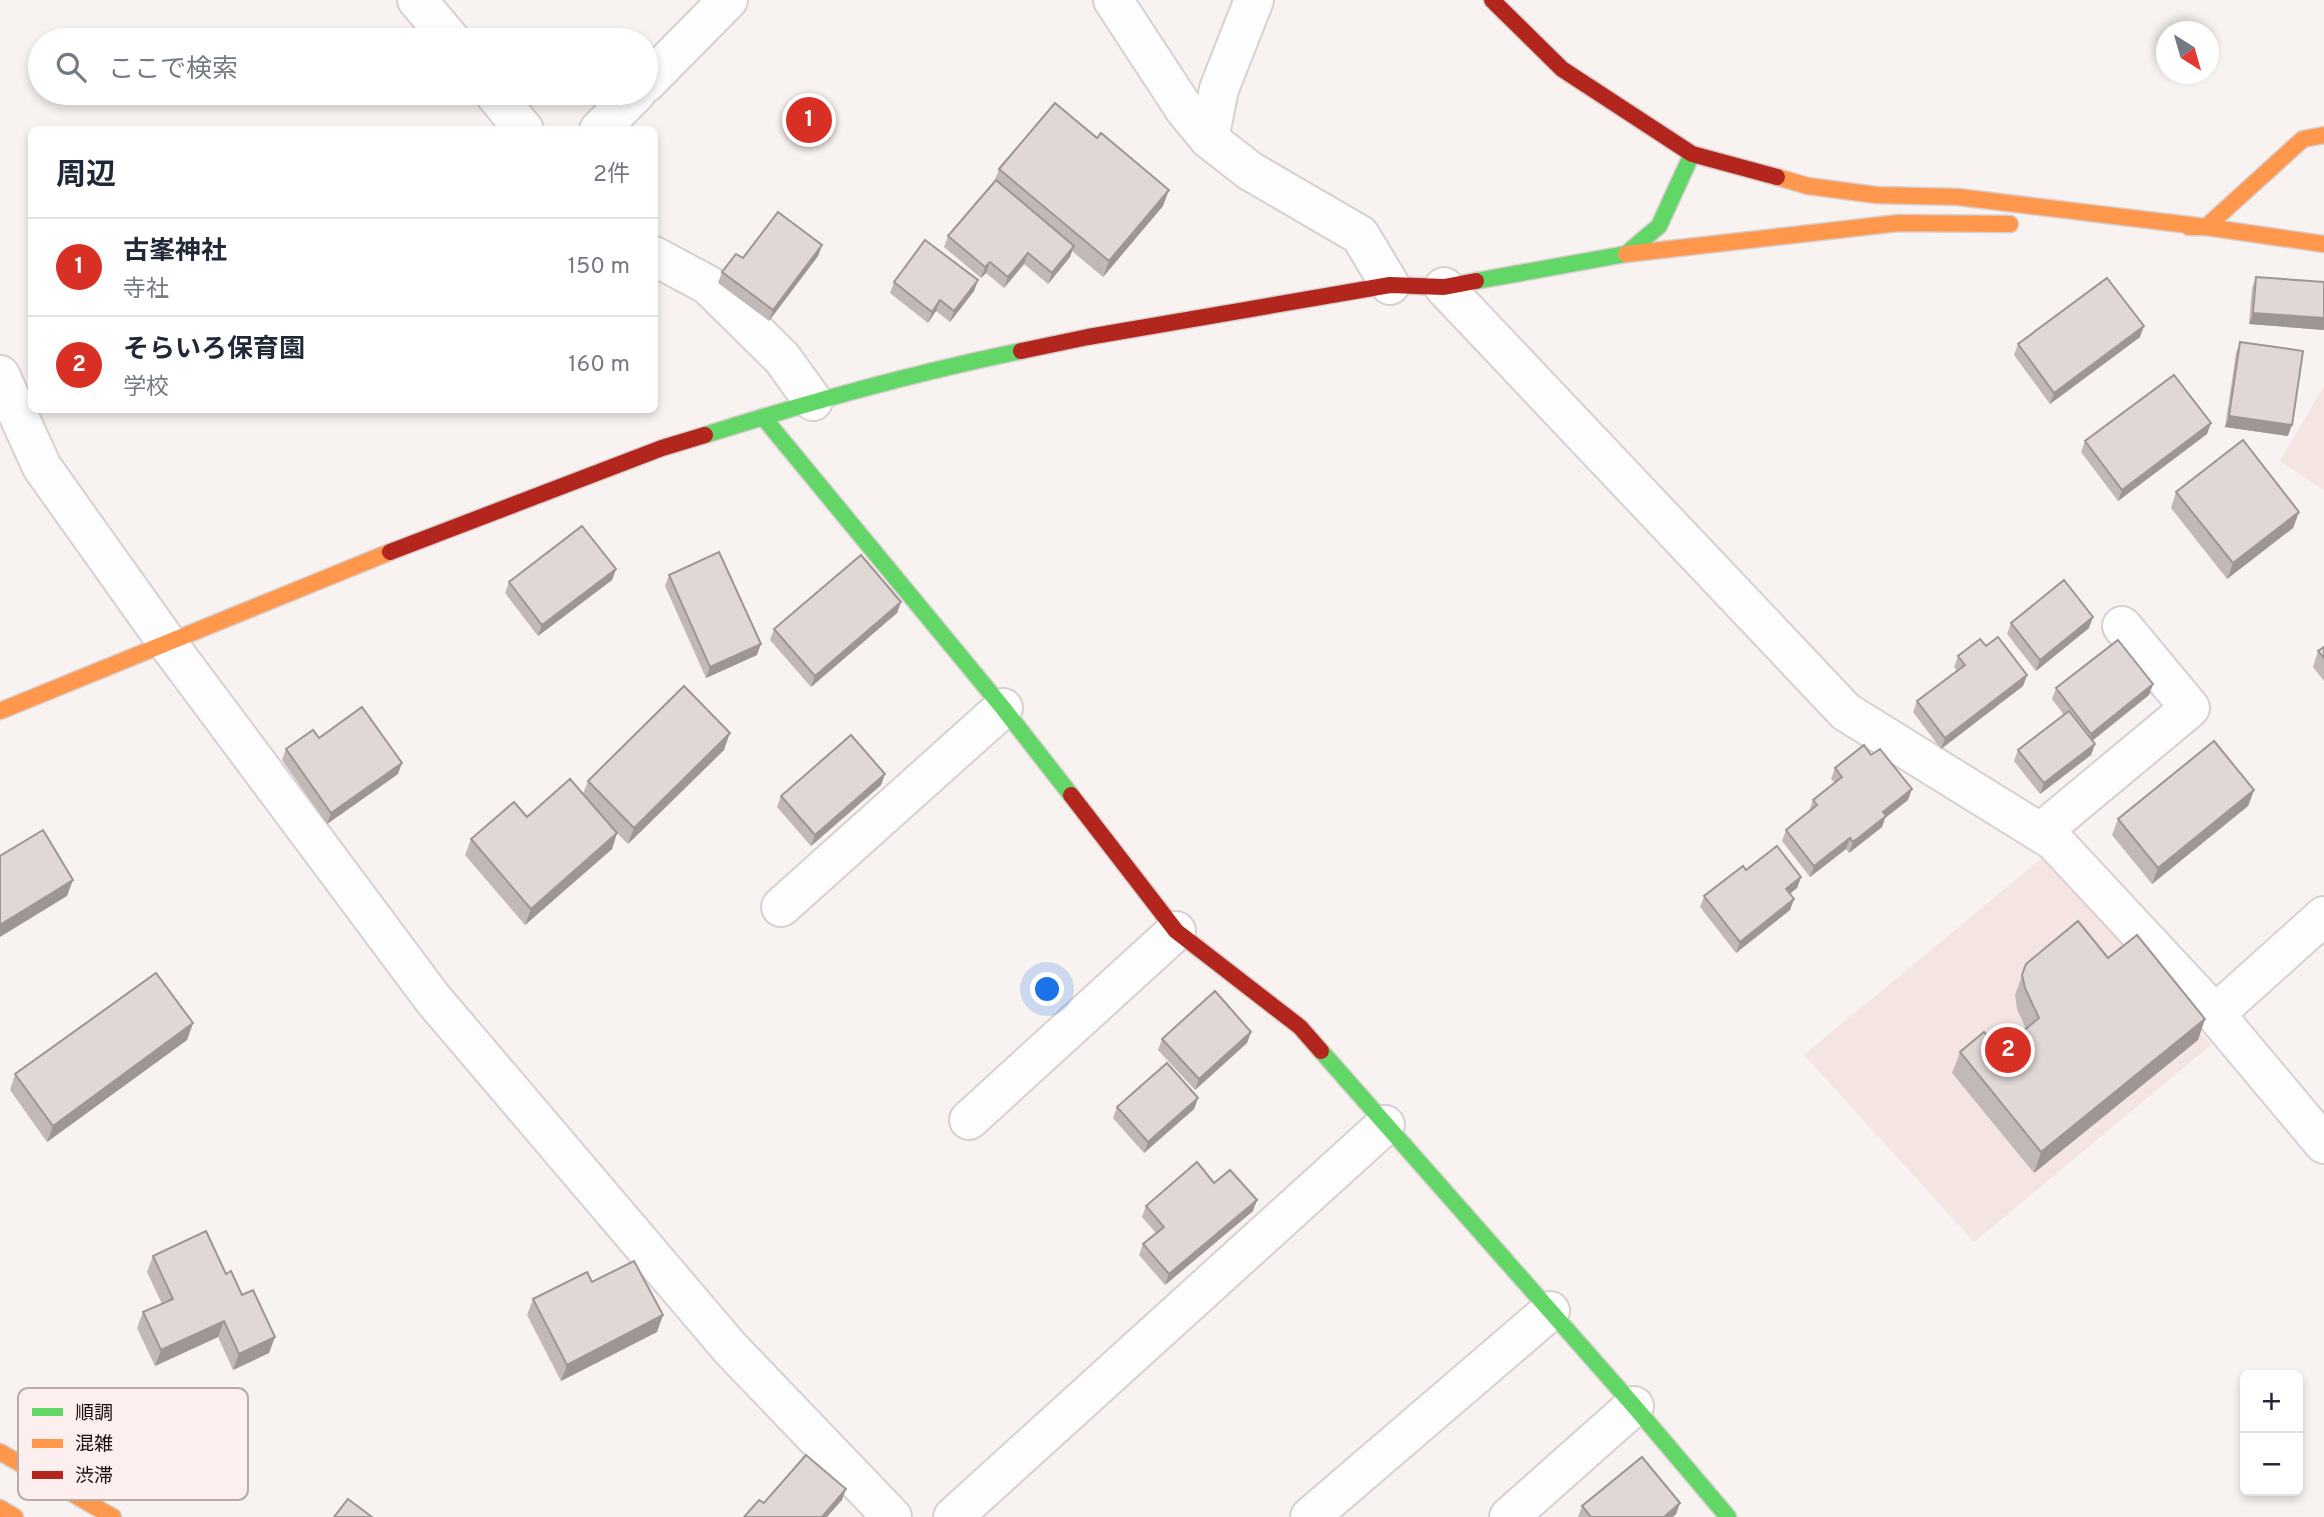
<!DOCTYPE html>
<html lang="ja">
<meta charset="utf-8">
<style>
body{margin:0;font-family:Overpass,"Noto Sans JP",sans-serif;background:#f6f6f7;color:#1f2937}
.controls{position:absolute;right:21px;bottom:21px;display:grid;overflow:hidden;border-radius:10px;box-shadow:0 4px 10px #0003}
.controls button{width:63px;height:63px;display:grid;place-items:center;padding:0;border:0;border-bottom:2px solid #e0e1e3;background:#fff;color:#1f2937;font:35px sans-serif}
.compass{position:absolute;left:2156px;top:21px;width:63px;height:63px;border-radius:50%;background:#fff;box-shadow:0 4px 10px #0003;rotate:143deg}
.you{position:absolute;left:1048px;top:990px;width:24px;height:24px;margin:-18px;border:5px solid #fff;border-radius:50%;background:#1a73e8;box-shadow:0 0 0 10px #1a73e833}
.badge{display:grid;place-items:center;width:46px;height:46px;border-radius:50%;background:#d93025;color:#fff;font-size:23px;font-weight:700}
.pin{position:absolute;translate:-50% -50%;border:4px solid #fff;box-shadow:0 2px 7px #0006}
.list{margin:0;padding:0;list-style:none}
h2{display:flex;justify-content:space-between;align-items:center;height:91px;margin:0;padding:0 28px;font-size:30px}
h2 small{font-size:23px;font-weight:400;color:#747a83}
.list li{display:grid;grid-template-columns:46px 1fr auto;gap:21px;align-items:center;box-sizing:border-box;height:98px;padding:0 28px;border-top:2px solid #e0e1e3}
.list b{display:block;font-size:26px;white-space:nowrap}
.list p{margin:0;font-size:23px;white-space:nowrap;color:#747a83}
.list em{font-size:23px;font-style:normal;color:#747a83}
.icon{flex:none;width:38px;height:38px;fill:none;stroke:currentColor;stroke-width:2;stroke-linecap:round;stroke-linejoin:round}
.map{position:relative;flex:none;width:2324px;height:1517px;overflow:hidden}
.search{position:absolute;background:#fff;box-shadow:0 4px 10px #0003;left:28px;top:28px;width:630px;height:77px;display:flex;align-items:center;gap:18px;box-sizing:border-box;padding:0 24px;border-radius:38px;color:#747a83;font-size:26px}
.panel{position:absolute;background:#fff;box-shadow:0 4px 10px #0003;left:28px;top:126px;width:630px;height:287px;border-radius:10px}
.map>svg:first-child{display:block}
</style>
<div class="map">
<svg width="2324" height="1517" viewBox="0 0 2324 1517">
<rect width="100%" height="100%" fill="#f8f2f0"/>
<!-- built -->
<g fill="#f5e5e2">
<polygon points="2324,386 2324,490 2280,461"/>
<polygon points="2048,853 2211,1045 1974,1242 1804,1055"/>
</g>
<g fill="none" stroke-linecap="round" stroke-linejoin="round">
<defs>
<g id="street">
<polyline points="417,0 451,40"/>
<polyline points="1113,0 1185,110 1209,139 1250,171 1360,235 1390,285"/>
<polyline points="646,83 728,0"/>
<polyline points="494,93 524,130"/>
<polyline points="599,130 636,93"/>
<polyline points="1209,139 1219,89 1254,0"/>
<polyline points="654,256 708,285 782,358 813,401"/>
<polyline points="1444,287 1846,712 2054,841 2215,1014 2324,1144"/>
<polyline points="0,375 42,467 168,644 433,999 730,1348 892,1517"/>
<polyline points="2041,832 2190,708 2122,626"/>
<polyline points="781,907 1003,708"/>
<polyline points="2215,1014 2324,916"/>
<polyline points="969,1120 1176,931"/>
<polyline points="953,1517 1385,1125"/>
<polyline points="1310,1517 1550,1311"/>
<polyline points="1509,1517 1634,1406"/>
</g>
<g id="fast">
<polyline points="1476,281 1626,254 1659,226 1692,154"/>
<polyline points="763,417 1003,708 1071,795"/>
<path d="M705,435C809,402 914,373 1021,351"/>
<polyline points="1321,1051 1634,1406 1728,1517"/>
</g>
<g id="slow">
<polyline points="1777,177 1808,186 1876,195 1958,197 2206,227 2324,244"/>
<polyline points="2189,227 2206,227 2303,139 2324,135"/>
<polyline points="1626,254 1899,223 2010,224"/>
<polyline points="0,711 390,552"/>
<polyline points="0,1452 113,1517"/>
<polyline points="0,1508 15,1517"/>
</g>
<g id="jam">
<polyline points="1492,0 1562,69 1692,154 1777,177"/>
<polyline points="1021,351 1088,337 1390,285 1444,287 1476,281"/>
<polyline points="390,552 662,448 705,435"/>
<polyline points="1071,795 1176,931 1300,1027 1321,1051"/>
</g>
</defs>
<!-- street casing -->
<use href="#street" stroke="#d8cfce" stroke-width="42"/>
<!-- fast casing -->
<use href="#fast" stroke="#d8cfce" stroke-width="19"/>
<!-- slow casing -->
<use href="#slow" stroke="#d8cfce" stroke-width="19"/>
<!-- jam casing -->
<use href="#jam" stroke="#d8cfce" stroke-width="19"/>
<!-- street -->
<use href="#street" stroke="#fefdfd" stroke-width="38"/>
<!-- fast -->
<use href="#fast" stroke="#63d668" stroke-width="16"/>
<!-- slow -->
<use href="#slow" stroke="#ff974d" stroke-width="16"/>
<!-- jam -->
<use href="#jam" stroke="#b3261e" stroke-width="16"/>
</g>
<!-- wall -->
<g fill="#c2b9b7">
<polygon points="999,169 1163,206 1103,277 1072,251 1070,257 1048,284 1024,264 1004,288 986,273 981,278 944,247 948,236 994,182"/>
<polygon points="822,245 818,256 769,321 718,283 722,272 743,258"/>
<polygon points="2256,277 2324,282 2324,330 2249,324 2252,288"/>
<polygon points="978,280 974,291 950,322 936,311 928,323 890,293 894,282"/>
<polygon points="2140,337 2050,404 2014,355 2018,344"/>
<polygon points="2240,342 2288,436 2225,427 2236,353"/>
<polygon points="2211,423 2207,434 2118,501 2081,452 2085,441"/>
<polygon points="2176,492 2299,512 2293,528 2227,579 2171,508"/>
<polygon points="616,569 612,580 538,636 505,593 509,582"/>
<polygon points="669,575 757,655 706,678 665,586"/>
<polygon points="901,602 897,613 811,687 770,640 774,629"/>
<polygon points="2011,623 2089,628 2036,671 2007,634"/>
<polygon points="1986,646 2027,675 2023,686 1941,749 1913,712 1917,701 1957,671 1954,667 1958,656"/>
<polygon points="2324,647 2324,681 2313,667 2318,651"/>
<polygon points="2153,684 2149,695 2092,741 2095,744 2091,755 2040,794 2014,761 2018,750 2064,715 2052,699 2056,688"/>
<polygon points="319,738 398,774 327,824 282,760 286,749"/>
<polygon points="724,750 628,844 617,833 612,849 525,925 465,855 471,839 583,794 588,781"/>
<polygon points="1835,768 1908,800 1885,818 1882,827 1849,853 1846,849 1810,877 1782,841 1786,830 1809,811 1813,800 1835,783 1831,779"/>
<polygon points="885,774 881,785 811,846 777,807 781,796"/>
<polygon points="2254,790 2248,806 2152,884 2112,835 2118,819"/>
<polygon points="1746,870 1801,877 1797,888 1790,894 1794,899 1790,910 1736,953 1700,907 1704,896"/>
<polygon points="2108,958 2205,1019 2198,1040 2034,1173 1952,1073 1960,1052 1999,1051 2026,1029 2017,1009 2015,995 2026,964"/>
<polygon points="193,1023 187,1040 47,1142 10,1090 15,1074"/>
<polygon points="1251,1032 1247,1043 1195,1090 1158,1050 1162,1039"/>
<polygon points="1198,1098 1194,1109 1144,1153 1113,1118 1117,1107"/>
<polygon points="1214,1183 1253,1211 1165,1285 1139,1255 1143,1244 1156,1233 1142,1217 1146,1206"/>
<polygon points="153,1256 226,1274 269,1353 233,1370 218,1337 155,1366 137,1328 143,1312 162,1304 147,1272"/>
<polygon points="592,1282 657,1332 561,1381 527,1315 533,1299"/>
<polygon points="1680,1503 1676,1514 1673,1517 1578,1517 1582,1506"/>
</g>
<!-- shaded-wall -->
<g fill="#9e9695">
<polygon points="1169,190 1163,206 1103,277 1109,261"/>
<polygon points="822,245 818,256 769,321 773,310"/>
<polygon points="1074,246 1070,257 1048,284 1052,273"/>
<polygon points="1028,253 1024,264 1004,288 1008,277"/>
<polygon points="990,262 986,273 981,278 985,267"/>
<polygon points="978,280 974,291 950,322 954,311"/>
<polygon points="940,300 936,311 928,323 932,312"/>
<polygon points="2253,313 2324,318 2324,330 2249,324"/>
<polygon points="2144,326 2140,337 2050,404 2054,393"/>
<polygon points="2229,416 2292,425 2288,436 2225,427"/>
<polygon points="2211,423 2207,434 2118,501 2122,490"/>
<polygon points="2299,512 2293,528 2227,579 2233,563"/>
<polygon points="616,569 612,580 538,636 542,625"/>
<polygon points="901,602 897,613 811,687 815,676"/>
<polygon points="2093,617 2089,628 2036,671 2040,660"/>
<polygon points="761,644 757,655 706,678 710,667"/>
<polygon points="2027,675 2023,686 1941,749 1945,738"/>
<polygon points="2153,684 2149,695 2087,745 2091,734"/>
<polygon points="730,733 724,750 628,844 634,828"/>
<polygon points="2095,744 2091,755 2040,794 2044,783"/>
<polygon points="402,763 398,774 327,824 331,813"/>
<polygon points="885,774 881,785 811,846 815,835"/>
<polygon points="1912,789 1908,800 1885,818 1882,827 1849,853 1853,842 1883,812"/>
<polygon points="2254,790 2248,806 2152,884 2158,868"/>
<polygon points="617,833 612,849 525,925 531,909"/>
<polygon points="1850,838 1846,849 1810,877 1814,866"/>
<polygon points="1801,877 1797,888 1782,900 1786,889"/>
<polygon points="73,880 67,896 0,937 0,925"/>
<polygon points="1794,899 1790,910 1736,953 1740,942"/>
<polygon points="2205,1019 2198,1040 2034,1173 2041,1152"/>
<polygon points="193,1023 187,1040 47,1142 53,1126"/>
<polygon points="1251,1032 1247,1043 1195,1090 1199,1079"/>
<polygon points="1198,1098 1194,1109 1144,1153 1148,1142"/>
<polygon points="1257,1200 1253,1211 1165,1285 1169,1274"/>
<polygon points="663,1315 657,1332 561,1381 567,1365"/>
<polygon points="224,1321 218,1337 155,1366 161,1350"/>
<polygon points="275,1337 269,1353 233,1370 239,1354"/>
<polygon points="846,1489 842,1500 827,1517 822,1517"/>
<polygon points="1680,1503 1676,1514 1673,1517 1664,1517"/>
</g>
<!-- building -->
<g fill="#e1d7d5" stroke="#9e9695" stroke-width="2">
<polygon points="1055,103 1097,138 1101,133 1169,190 1109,261 999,169"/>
<polygon points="996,180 1074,246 1052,273 1028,253 1008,277 990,262 985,267 948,236"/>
<polygon points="778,212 822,245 773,310 722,272 736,254 743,258"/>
<polygon points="925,240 978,280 954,311 940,300 932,312 894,282"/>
<polygon points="2256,277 2324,282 2324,318 2253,313"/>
<polygon points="2107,278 2144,326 2054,393 2018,344"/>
<polygon points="2240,342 2303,351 2292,425 2229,416"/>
<polygon points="2174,375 2211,423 2122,490 2085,441"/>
<polygon points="2243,440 2299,512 2233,563 2176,492"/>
<polygon points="582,526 616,569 542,625 509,582"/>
<polygon points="719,552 761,644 710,667 669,575"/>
<polygon points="861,555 901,602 815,676 774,629"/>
<polygon points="2064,580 2093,617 2040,660 2011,623"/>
<polygon points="1998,637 2027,675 1945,738 1917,701 1965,665 1958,656 1980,639 1986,646"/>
<polygon points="2118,640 2153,684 2091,734 2056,688"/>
<polygon points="2324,647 2324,658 2318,651"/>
<polygon points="684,686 730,733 634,828 588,781"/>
<polygon points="362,707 402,763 331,813 286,749 313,730 319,738"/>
<polygon points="2069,711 2095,744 2044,783 2018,750"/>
<polygon points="851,735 885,774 815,835 781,796"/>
<polygon points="2214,741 2254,790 2158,868 2118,819"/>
<polygon points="1864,745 1871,755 1880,749 1912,789 1883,812 1886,816 1853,842 1850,838 1814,866 1786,830 1817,805 1813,800 1842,777 1835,768"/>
<polygon points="570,779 617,833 531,909 471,839 514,802 527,817"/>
<polygon points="43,830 73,880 0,925 0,856"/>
<polygon points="1777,846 1801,877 1786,889 1794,899 1740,942 1704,896 1743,866 1746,870"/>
<polygon points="2078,921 2108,958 2137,935 2205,1019 2041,1152 1960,1052 1984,1032 1999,1051 2039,1018 2025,988 2022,975 2026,964"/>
<polygon points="156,973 193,1023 53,1126 15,1074"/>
<polygon points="1215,991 1251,1032 1199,1079 1162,1039"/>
<polygon points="1167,1063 1198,1098 1148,1142 1117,1107"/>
<polygon points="1197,1162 1214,1183 1230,1170 1257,1200 1169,1274 1143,1244 1164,1227 1146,1206"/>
<polygon points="206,1231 226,1274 231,1271 242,1295 253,1290 275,1337 239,1354 224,1321 161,1350 143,1312 173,1299 153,1256"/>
<polygon points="634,1261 663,1315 567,1365 533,1299 587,1272 592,1282"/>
<polygon points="806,1455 846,1489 822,1517 744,1517 759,1500 764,1503"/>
<polygon points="1642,1457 1680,1503 1664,1517 1591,1517 1582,1506"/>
<polygon points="348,1499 372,1517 334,1517"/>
</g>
<!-- legend -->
<rect x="18" y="1388" width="230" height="112" rx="10" fill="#fcefed" stroke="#b8acaa" stroke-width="2"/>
<rect x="32" y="1408" width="31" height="8" fill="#63d668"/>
<rect x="32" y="1439" width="31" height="9" fill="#ff974d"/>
<rect x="32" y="1471" width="31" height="8" fill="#b3261e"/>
<g font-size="19" fill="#1b100e">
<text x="75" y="1419">順調</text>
<text x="75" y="1450">混雑</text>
<text x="75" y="1482">渋滞</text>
</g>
</svg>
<div class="controls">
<button>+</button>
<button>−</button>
</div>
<svg class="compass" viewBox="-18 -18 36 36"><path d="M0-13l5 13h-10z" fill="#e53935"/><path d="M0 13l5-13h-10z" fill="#747a83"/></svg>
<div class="you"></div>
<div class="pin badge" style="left:809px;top:120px">1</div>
<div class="pin badge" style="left:2008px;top:1050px">2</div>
<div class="search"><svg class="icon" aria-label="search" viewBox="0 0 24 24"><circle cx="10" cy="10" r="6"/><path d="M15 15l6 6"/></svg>ここで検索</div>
<section class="panel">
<h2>周辺<small>2件</small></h2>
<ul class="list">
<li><span class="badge">1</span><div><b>古峯神社</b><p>寺社</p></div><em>150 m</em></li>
<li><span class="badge">2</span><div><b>そらいろ保育園</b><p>学校</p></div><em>160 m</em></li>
</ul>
</section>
</div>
